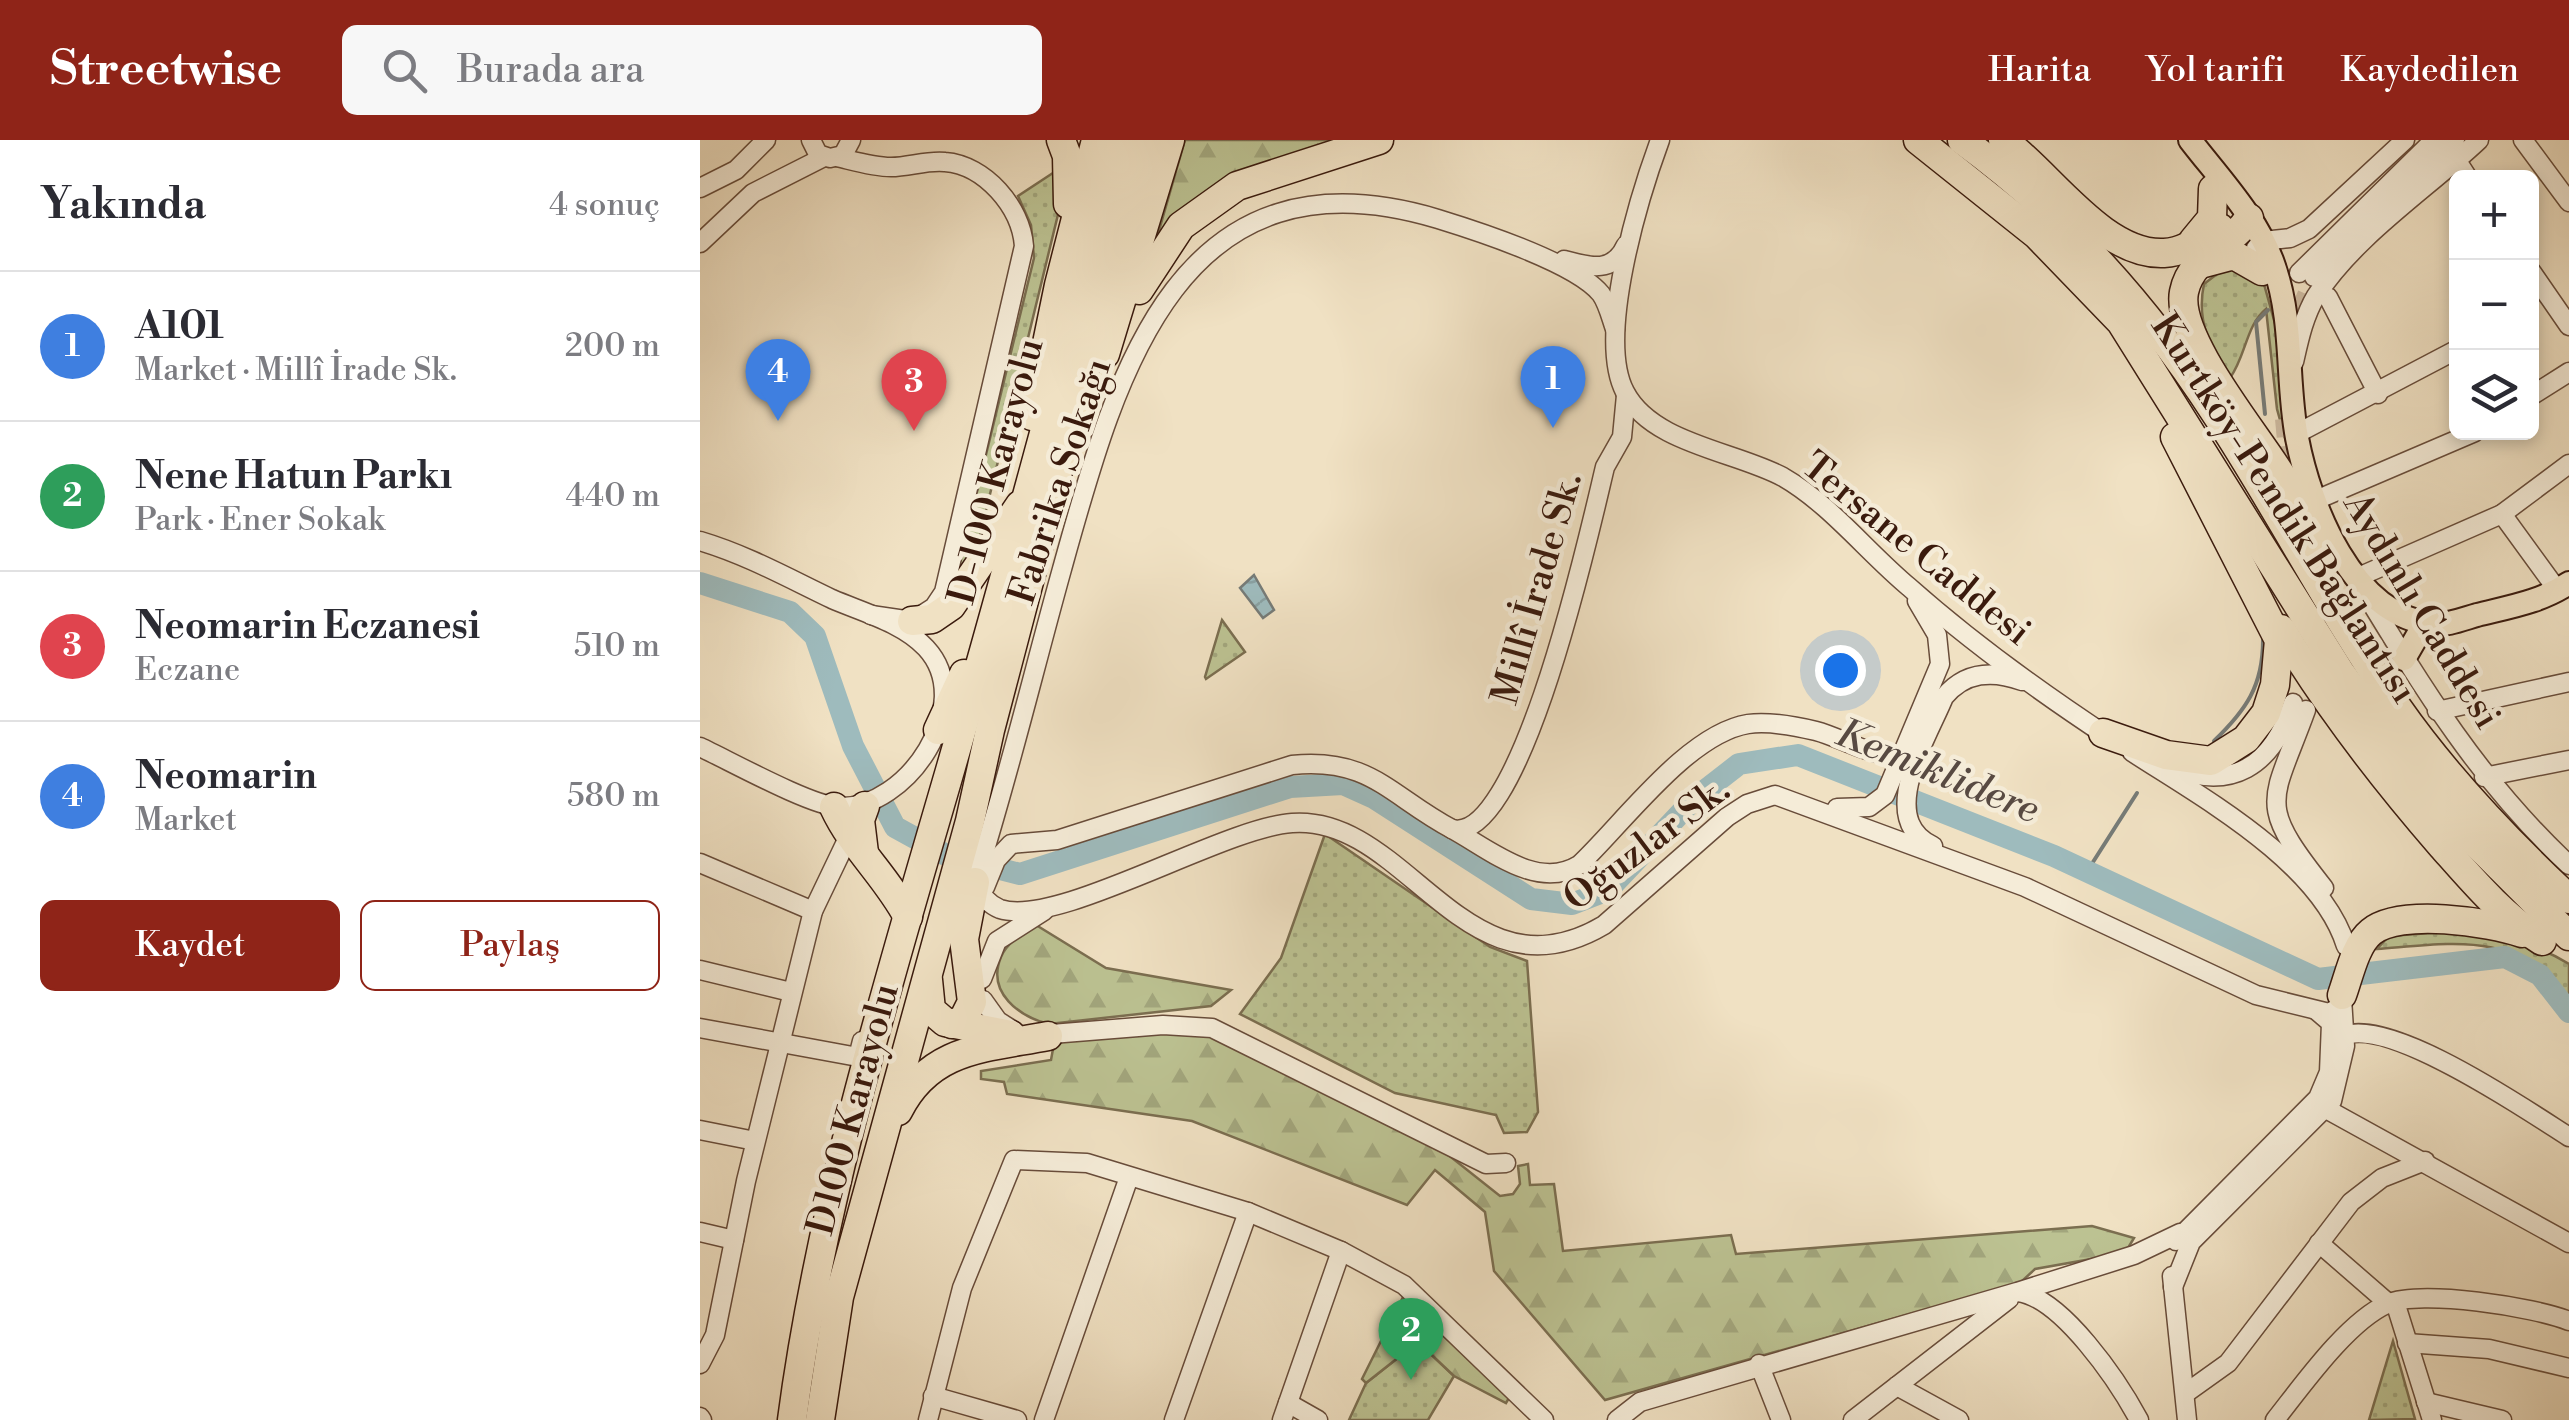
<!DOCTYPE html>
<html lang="tr">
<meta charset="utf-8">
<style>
body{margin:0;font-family:"Libre Bodoni",serif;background:#f7f7f7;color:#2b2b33}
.controls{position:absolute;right:30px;top:30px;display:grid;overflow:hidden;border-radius:15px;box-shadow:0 5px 15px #0003}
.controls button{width:90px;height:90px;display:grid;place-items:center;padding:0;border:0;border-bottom:2px solid #e1e1e2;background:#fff;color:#2b2b33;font:50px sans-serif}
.you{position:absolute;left:1140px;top:530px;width:35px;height:35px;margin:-25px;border:8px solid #fff;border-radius:50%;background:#1a73e8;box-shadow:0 0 0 15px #1a73e833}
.badge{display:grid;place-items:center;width:65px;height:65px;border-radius:50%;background:#8f2418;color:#fff;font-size:32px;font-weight:700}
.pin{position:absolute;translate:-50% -82px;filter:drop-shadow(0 2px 5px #0008)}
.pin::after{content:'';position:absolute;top:52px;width:35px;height:30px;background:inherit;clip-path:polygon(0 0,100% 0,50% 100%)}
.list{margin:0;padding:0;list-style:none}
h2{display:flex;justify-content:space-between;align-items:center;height:130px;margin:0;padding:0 40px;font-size:42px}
h2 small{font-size:32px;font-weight:400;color:#7c7c81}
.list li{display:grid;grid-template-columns:65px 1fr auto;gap:30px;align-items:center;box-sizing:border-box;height:150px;padding:0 40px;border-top:2px solid #e1e1e2}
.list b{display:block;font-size:38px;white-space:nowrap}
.list p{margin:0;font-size:32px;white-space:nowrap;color:#7c7c81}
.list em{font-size:32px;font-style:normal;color:#7c7c81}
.actions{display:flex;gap:20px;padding:30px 40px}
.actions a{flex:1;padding:22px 0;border:2px solid #8f2418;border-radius:15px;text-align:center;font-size:35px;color:#8f2418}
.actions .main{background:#8f2418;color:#fff}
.icon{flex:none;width:55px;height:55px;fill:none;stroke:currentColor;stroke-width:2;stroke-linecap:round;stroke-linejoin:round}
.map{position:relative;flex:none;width:1869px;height:1280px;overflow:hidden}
header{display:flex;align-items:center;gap:60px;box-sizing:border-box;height:140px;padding:0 50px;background:#8f2418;color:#fff}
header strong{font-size:48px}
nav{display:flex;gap:55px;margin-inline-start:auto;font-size:35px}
.search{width:700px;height:90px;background:#f7f7f7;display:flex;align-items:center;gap:25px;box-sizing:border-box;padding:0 35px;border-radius:15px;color:#7c7c81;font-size:38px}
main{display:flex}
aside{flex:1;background:#fff}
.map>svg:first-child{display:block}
</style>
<header>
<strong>Streetwise</strong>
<div class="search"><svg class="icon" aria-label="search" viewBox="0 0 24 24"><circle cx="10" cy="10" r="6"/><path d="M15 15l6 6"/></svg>Burada ara</div>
<nav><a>Harita</a><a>Yol tarifi</a><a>Kaydedilen</a></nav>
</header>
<main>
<aside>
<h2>Yakında<small>4 sonuç</small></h2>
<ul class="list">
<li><span class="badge" style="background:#3f7fe0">1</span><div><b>A101</b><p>Market · Millî İrade Sk.</p></div><em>200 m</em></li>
<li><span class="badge" style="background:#2e9e5b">2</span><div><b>Nene Hatun Parkı</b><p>Park · Ener Sokak</p></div><em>440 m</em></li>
<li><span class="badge" style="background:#e0444e">3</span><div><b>Neomarin Eczanesi</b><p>Eczane</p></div><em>510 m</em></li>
<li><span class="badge" style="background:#3f7fe0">4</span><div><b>Neomarin</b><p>Market</p></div><em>580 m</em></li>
</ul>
<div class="actions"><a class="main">Kaydet</a><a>Paylaş</a></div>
</aside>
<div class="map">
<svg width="1869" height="1280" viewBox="0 0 1869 1280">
<defs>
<pattern id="grass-dots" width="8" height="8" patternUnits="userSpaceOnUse" patternTransform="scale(2.5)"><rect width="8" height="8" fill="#bcc292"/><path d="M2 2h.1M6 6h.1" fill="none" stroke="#a2a67d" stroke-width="1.8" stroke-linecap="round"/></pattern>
<pattern id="forest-firs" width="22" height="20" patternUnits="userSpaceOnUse" patternTransform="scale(2.5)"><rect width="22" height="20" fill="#bcc292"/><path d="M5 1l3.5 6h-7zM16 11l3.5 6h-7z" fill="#a2a67d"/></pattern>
<pattern id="water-waves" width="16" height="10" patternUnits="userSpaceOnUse" patternTransform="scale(2.5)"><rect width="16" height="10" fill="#9ebbbd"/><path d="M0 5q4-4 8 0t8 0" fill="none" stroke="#89a0a1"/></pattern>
</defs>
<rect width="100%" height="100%" fill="#f0e1c3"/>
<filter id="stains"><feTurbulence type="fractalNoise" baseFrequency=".002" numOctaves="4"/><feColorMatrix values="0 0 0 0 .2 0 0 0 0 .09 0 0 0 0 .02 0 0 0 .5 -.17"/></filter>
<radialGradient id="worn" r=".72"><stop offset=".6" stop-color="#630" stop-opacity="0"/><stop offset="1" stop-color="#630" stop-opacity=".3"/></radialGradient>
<!-- grass -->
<g fill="url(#grass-dots)" stroke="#7b6e50" stroke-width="2.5">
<polygon points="362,27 362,58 273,424 251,458 334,118 331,85 318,56"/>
<path d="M1530,124L1562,137L1584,216L1593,327L1577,269L1566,169C1546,185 1546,216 1530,238C1510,207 1496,181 1504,144Z"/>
<polygon points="522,480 545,512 506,539 505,537"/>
<polygon points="625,694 790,807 827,821 838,972 827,992 804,993 796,975 695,953 540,874 581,818"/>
<path d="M1759,791C1798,797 1834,802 1869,824V859C1817,790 1755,803 1677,809L1689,796Z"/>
<polygon points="1693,1201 1715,1279 1669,1280"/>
<polygon points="718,1202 754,1236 728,1280 649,1280 666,1243"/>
</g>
<!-- forest -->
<g fill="url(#forest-firs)" stroke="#7b6e50" stroke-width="2.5">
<polygon points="485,0 653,0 456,101"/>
<path d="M336,785L406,828L531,850L511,866L349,884C320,877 286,853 301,817C307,802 324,793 336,785Z"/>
<polygon points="488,889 517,893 737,1006 800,1056 813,1054 820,1044 818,1026 828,1024 830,1045 854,1044 863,1111 1031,1095 1036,1114 1392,1086 1434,1098 1425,1113 1335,1129 1320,1143 905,1260 794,1131 785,1072 735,1030 707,1065 492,981 307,954 304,942 281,939 281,931 351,920 353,909 366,899"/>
<polygon points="703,1157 809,1258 806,1263 754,1236 718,1202 666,1243 662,1239"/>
</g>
<!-- water -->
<polygon fill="url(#water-waves)" stroke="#767b77" stroke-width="2.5" points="554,435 574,470 563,478 540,448"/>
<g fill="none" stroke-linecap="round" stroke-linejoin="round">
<!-- stream -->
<g stroke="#767b77" stroke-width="4">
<polyline points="1565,274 1556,182 1568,170"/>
<path d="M1514,601C1546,570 1563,546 1563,500"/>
<polyline points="1386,733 1437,653"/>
</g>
<!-- river -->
<polyline stroke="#9ebbbd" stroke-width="22" points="0,443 90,472 115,496 153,606 195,687 246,715 320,734 590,647 643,644 674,658 831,759 872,764 908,750 994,659 1039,624 1098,615 1354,716 1618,839 1805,817 1840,835 1869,872"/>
<!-- minor-tunnel -->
<g stroke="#ccb99f" stroke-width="18" stroke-dasharray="18 9" stroke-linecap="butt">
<polyline points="1596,197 1596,178 1614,137"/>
<polyline points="1584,279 1590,343"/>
</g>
<defs>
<g id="minor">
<polyline points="111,0 118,14 130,18 143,15 151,0"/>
<path d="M960,0C939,57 896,197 925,252C952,304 1035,311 1083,337C1130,364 1167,412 1209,447C1271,502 1340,552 1410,598"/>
<polyline points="1823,0 1869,62"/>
<path d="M137,17C154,21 173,27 191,27C209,27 227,20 245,22C285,25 321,67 324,106L244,452L234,467L212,481L171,475"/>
<polyline points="1757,21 1768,38"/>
<polyline points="0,48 36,30 66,0"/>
<polyline points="0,103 53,53 124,17"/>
<polyline points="1556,108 1563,101 1590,98 1609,89 1705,0"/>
<path d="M864,120C890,127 913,134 926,105"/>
<polyline points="1831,131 1869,186"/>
<polyline points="1599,133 1734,0"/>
<polyline points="1614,137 1755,0"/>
<polyline points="1628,157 1678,254"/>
<path d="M915,189C911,178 908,164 901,154C876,123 777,91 738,79C478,1 416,234 362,429C333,533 308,639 275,742C280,753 287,764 300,769C358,788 522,688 592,683C707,674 766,867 904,785L1027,677L1047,664L1075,655L1325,747L1556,855L1629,873L1641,866"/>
<path d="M1594,222C1599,200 1604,176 1616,156C1656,95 1726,50 1779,0"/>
<polyline points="1831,256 1869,232"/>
<polyline points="1596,294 1756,210"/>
<path d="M1869,324L1802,374L1656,438C1721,545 1777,639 1869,725"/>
<polyline points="1616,360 1775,292"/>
<polyline points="1802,374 1858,451"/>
<path d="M0,401C47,415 88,438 132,459C162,472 203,483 226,508C278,564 207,670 139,667C111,666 30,621 0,607"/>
<path d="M1606,570C1572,664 1555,661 1624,748"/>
<polyline points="1737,571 1869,542"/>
<path d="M1432,612C1501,657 1620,722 1646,806"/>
<path d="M1468,626C1532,653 1572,626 1593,563"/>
<polyline points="1784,637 1869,620"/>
<polyline points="1137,668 1169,667 1185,655 1240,524 1237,495 1217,461"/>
<path d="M752,689C789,709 837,751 879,725C922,685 987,594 1048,584C1069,581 1095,586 1116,591C1143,598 1175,620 1204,614"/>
<path d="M1233,706C1175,679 1228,597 1244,557C1265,532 1292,530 1322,541"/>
<polyline points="0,723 113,771"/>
<path d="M285,747L296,720L311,704L357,700L592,625C670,617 690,656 752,689C822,706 892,380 905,327L922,297L926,255"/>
<polyline points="0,830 91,852"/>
<polyline points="282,839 297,801 344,771"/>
<polyline points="283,860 298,881 314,891"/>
<polyline points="0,888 158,917 162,901"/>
<polyline points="339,895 463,885 512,888 786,1024 806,1023"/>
<path d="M1638,899C1679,868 1831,973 1869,997"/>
<polyline points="1619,965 1869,1103"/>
<polyline points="0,990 55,1001"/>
<polyline points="0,1092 34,1100"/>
<polyline points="1476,1101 1618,958 1629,932 1631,883 1617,871"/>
<polyline points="1619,1103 1688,1163"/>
<polyline points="1472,1136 1487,1280"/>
<polyline points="1473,1147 1491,1102 1632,961 1645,906 1642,858"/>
<path d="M1318,1152C1362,1158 1418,1241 1439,1280"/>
<polyline points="1695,1162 1732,1280"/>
<polyline points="1707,1203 1789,1209 1869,1228"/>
<polyline points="0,1224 15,1195 46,1041 113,771 146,702 146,692"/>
<polyline points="1059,1224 1081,1280"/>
<polyline points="1197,1246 1259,1280"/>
<polyline points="1486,1253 1528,1223 1651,1062 1682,1038 1725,1021"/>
<polyline points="233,1256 317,1280"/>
<polyline points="1726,1262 1802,1280"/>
<polyline points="588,1263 618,1280"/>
<polyline points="0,1277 2,1280"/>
<polyline points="228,1280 262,1148 314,1020 387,1023 548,1072 641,1111 704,1145 844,1280"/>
<polyline points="344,1280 429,1037"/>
<polyline points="474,1280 548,1072"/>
<polyline points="582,1280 641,1111"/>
<polyline points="917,1280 940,1262 1317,1152 1434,1115 1480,1093"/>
<polyline points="1153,1280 1309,1159"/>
<path d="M1575,1280C1602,1246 1647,1182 1687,1164C1720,1149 1835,1167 1869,1181"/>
</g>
<g id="major">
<path d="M1490,0C1520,39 1558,78 1574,126C1594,183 1586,240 1597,298C1610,366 1652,475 1732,484C1746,486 1763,479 1777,475C1809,467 1841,462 1869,443"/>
<polyline points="1704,519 1719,493 1737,485"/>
</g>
<g id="highway">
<polyline points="361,0 367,16 368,64"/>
<polyline points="1218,0 1337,95 1421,182 1640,532 1701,616 1763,690 1869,796"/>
<path d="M1262,0C1364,74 1450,171 1518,277C1580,372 1632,474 1697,567C1746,637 1807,701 1869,759"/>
<path d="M1303,0C1349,33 1403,116 1464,113C1485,112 1503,98 1520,88"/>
<path d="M1549,78C1532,106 1491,115 1484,152C1475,198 1557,295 1581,335C1596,362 1608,391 1622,418"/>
<polyline points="1493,101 1512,78 1513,49"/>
<polyline points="1504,123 1534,115 1562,131"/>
<polyline points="439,150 481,86 537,46 679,0"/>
<polyline points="405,214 470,0"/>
<polyline points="332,276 359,145 396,0"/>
<polyline points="212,481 232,479 251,466 320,365"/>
<path d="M1581,489C1628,567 1682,637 1742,706C1773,741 1802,776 1842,801"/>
<polyline points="238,590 264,534"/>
<polyline points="1403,593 1466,615 1511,621 1546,599 1566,573 1575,545 1579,500 1475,297"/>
<path d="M134,667C153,708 187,737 208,777"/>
<polyline points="164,713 160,680 165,666"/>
<polyline points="228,840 231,870 245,882 311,895"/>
<path d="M1642,855C1649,836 1655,805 1671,792C1700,768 1789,782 1822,793"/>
<polyline points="252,884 263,880 272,862 264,799 275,742"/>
<path d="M198,971C230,907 286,908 348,896"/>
<path d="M92,1280C121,1059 189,841 251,627C311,419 367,210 422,0"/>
<polyline points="120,1280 139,1157 270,681 290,590 445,0"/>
</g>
</defs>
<!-- minor casing -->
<use href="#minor" stroke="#684c3a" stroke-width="21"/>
<!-- major casing -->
<use href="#major" stroke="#3a1a0d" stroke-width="26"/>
<!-- highway casing -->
<use href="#highway" stroke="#3a1a0d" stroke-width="31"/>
<!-- minor -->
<use href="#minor" stroke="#f5ecd8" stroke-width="18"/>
<!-- major -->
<use href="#major" stroke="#f0e1c3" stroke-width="22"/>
<!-- highway -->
<use href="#highway" stroke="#f0e1c3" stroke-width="28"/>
</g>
<g text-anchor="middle" stroke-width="9" stroke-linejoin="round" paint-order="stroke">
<!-- street labels -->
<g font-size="38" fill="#3a1a0d" stroke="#f5ecd8">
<text transform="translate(295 331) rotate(-75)" y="13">D-100 Karayolu</text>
<text transform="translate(359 341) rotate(-72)" y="13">Fabrika Sokağı</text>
<text transform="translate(1585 368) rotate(57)" y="13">Kurtköy-Pendik Bağlantısı</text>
<text transform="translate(1217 408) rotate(39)" y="13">Tersane Caddesi</text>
<text transform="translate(836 448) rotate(-74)" y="13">Millî İrade Sk.</text>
<text transform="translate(1723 470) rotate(59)" y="13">Aydınlı Caddesi</text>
<text transform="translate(946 703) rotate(-37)" y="13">Oğuzlar Sk.</text>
<text transform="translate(152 969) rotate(-75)" y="13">D100 Karayolu</text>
</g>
<!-- water labels -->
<g font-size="40" font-style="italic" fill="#584a42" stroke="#f5ecd8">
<text transform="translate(1238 630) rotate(22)" y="14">Kemiklidere</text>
</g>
</g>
<rect width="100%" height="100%" filter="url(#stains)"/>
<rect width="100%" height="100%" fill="url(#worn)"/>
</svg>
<div class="controls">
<button>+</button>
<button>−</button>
<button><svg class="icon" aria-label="layers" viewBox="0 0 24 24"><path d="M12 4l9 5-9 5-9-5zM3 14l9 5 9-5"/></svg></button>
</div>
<div class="you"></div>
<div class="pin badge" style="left:853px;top:288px;background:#3f7fe0">1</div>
<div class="pin badge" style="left:711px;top:1240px;background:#2e9e5b">2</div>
<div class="pin badge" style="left:214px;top:291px;background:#e0444e">3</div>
<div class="pin badge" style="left:78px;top:281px;background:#3f7fe0">4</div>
</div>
</main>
